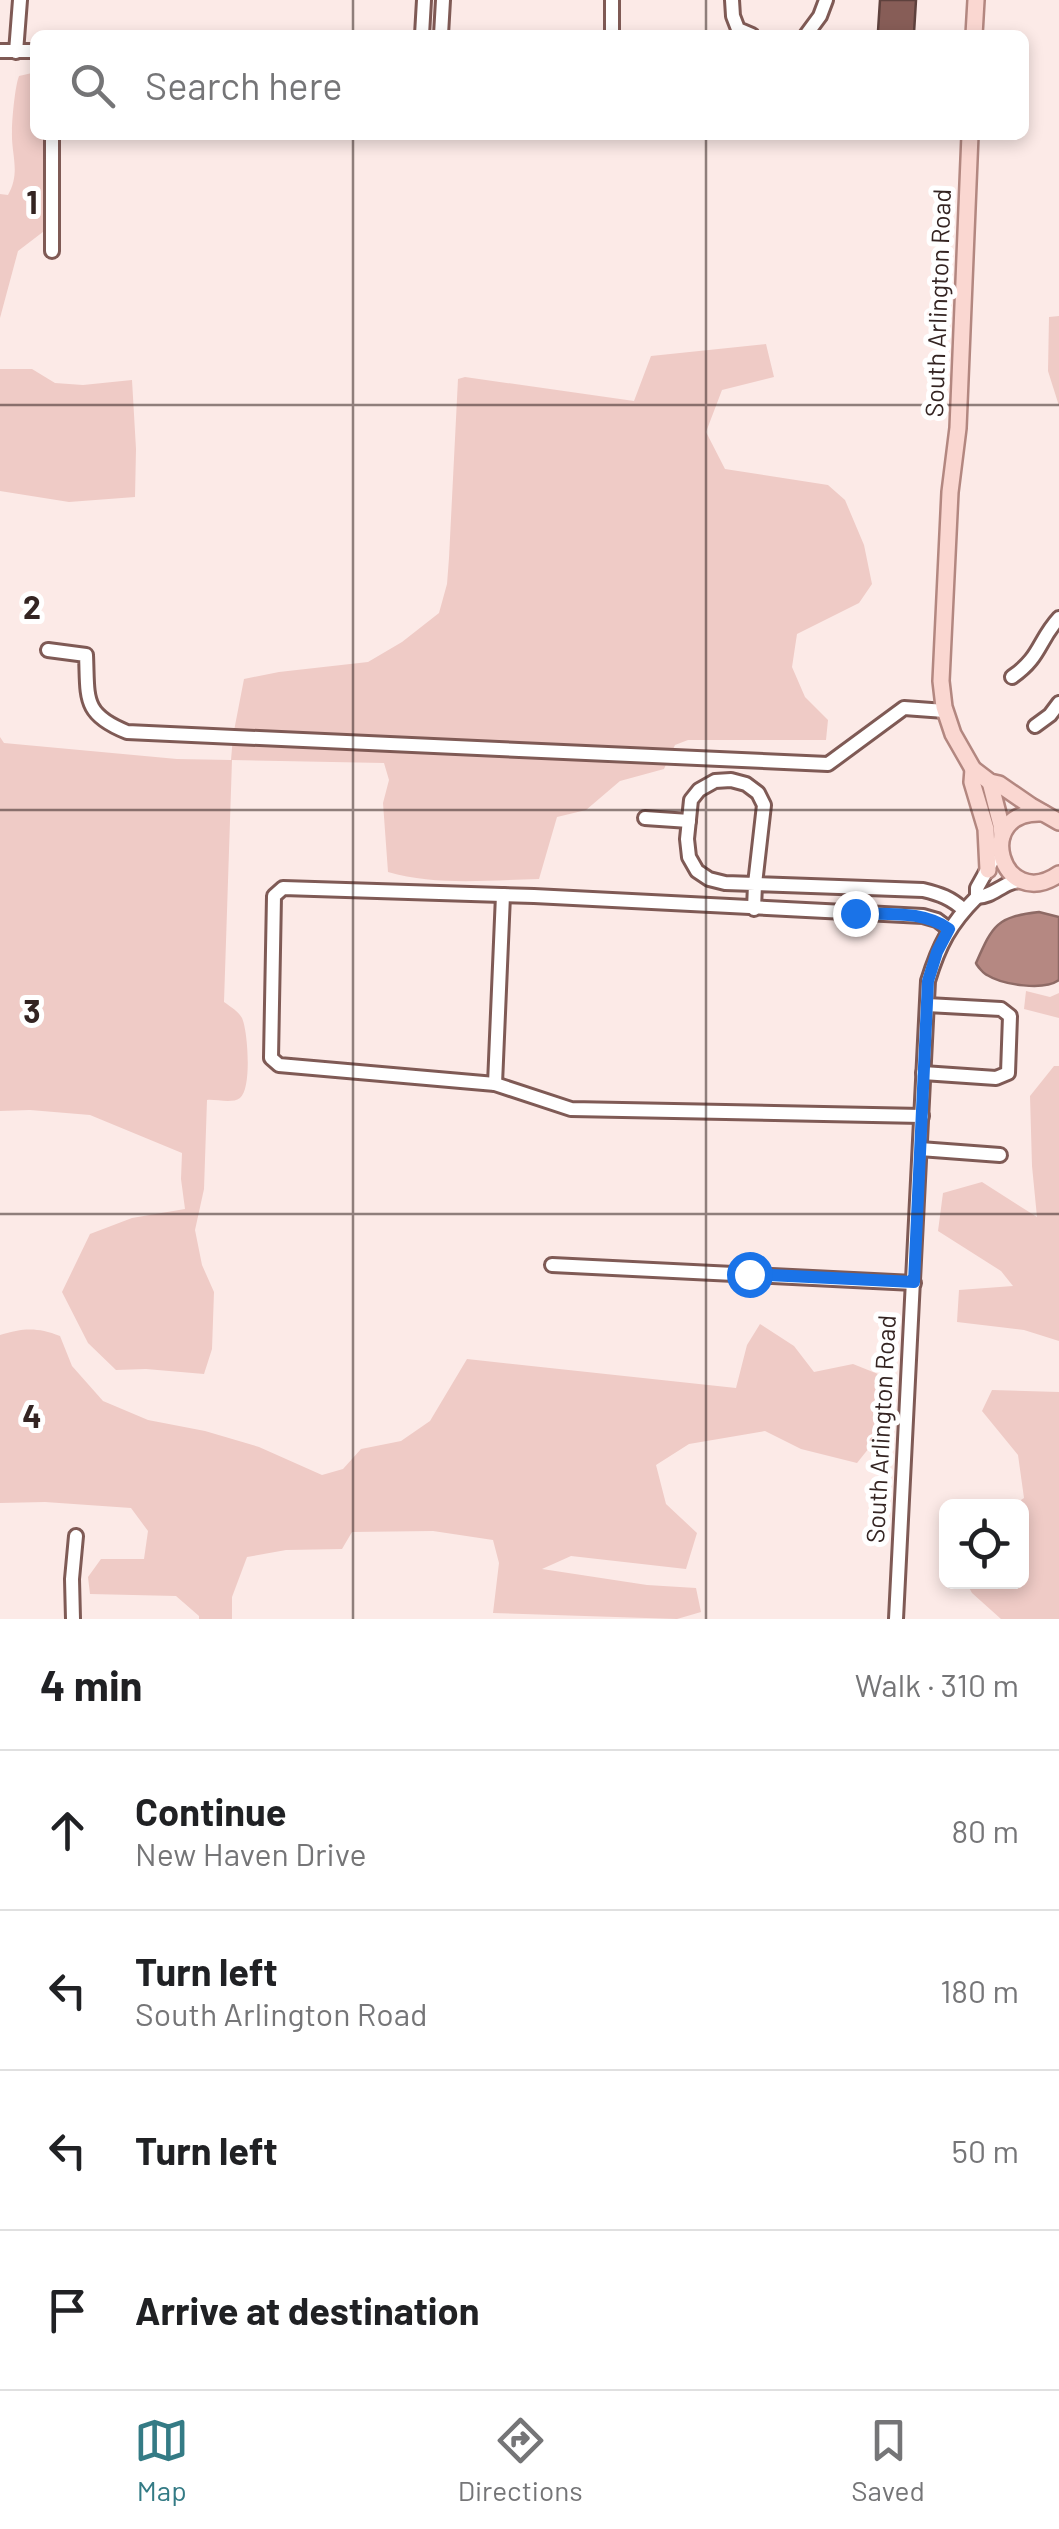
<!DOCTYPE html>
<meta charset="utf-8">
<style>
body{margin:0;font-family:Barlow,sans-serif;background:#f6f6f6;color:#202124}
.controls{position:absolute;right:30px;bottom:30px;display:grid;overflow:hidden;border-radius:15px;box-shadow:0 5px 15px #0003}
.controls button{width:90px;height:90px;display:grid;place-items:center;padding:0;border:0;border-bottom:2px solid #e0e0e0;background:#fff;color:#202124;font:50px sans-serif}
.stop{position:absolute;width:30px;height:30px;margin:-22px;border:8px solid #1a73e8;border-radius:50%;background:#fff}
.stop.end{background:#1a73e8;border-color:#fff;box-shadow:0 2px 10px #0008}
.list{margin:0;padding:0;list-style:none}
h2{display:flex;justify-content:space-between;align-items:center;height:130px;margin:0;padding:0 40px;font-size:42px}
h2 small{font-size:32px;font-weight:400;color:#757577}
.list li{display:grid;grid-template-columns:65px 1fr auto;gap:30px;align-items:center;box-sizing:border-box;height:160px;padding:0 40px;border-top:2px solid #e0e0e0}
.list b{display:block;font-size:38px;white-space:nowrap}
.list p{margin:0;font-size:32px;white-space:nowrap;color:#757577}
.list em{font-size:32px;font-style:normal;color:#757577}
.icon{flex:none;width:55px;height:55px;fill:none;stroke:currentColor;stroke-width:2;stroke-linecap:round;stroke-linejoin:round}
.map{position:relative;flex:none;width:1059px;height:1619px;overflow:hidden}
.search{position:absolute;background:#fff;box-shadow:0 5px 15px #0003;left:30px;right:30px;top:30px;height:110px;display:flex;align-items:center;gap:25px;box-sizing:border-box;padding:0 35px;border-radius:15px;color:#757577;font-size:38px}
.sheet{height:770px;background:#fff}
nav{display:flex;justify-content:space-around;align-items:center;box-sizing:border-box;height:140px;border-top:2px solid #e0e0e0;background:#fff;font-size:28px;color:#757577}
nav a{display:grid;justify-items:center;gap:5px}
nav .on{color:#347b85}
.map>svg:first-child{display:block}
</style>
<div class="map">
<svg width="1059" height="1619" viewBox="0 0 1059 1619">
<rect width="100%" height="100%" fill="#fceae7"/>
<!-- green -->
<g fill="#efcbc6">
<path d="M32,73H35V135H52V225L18,251L0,318V194L8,195C21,172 11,155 12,131C12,119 15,86 19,76Z"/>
<polygon points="1059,316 1059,406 1048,371 1049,317"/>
<path d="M766,344L774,377L722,390L706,432L725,469L828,485L845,500L864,545L872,584L859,603L797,634L792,667L805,697L828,720L826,740H688L675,745L664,769L620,781L586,810L557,817L539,879C489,880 436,886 388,872L383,803L389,780L384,763L232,760L224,1002C231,1007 238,1011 242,1018C248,1031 252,1089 240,1098C232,1104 216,1099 207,1100L204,1189L195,1230L202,1265L214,1292L212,1349L204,1374L146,1369L116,1370L88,1343L62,1292L90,1234L132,1218L185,1209L181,1179L182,1153L90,1115L30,1110L0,1111V737L4,743L177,759L231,760L233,736L244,679L279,672L368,662L402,642L439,613L447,584L449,558L458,379L465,377L634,401L651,356Z"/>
<polygon points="0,369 32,369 55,383 83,385 132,380 136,449 135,497 69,502 0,491"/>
<polygon points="1026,991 1050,997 1059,993 1059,1018 1024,1009"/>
<polygon points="1054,1066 1059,1066 1059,1341 1024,1330 957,1322 959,1290 1013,1286 1001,1271 938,1231 943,1193 982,1182 1037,1217 1032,1166 1030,1096"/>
<path d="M760,1324L794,1346L814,1372L853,1364L883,1376L877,1438L857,1463L801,1449L765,1431L689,1444L656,1465L666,1504L697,1533L686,1569L571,1556L542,1569L647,1585L696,1588L701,1612L677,1619L493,1613L499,1563L493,1540L433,1531L352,1532L342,1549L286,1550L247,1557L232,1597V1619H199V1616L176,1596L90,1594L88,1577L101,1559H144L148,1531L131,1508L45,1502L0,1503V1335C23,1328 37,1327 60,1336L72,1366L103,1401L148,1420L205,1431L259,1447L322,1475L343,1469L361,1449L401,1441L430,1421L467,1359L736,1388L747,1345Z"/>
<polygon points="992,1390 1059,1392 1059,1619 1001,1619 972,1593 966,1582 1022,1582 1022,1506 1012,1506 1024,1498 1018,1455 982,1411"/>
</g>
<!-- water -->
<path fill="#b58882" stroke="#8e6a65" stroke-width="2.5" d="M1039,912L1059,917V980C1044,991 1003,985 987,975C984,974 977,966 976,963C993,925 996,917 1039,912Z"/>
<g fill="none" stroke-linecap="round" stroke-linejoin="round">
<defs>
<g id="minor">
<polyline points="732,0 733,16 738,29 752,35"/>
<polyline points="422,35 424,0"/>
<polyline points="441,35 443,0"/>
<polyline points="612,35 612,0"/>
<polyline points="806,35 820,16 826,0"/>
<polyline points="0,51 35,51"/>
<polyline points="16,52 20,0"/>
<polyline points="52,135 52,251"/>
<path d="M48,650L86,655C88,698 82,714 127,732L828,764L904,708L945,711"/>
<path d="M1012,677C1041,657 1038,641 1059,618"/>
<polyline points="1035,726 1050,715 1059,703"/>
<polyline points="645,818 689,821"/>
<path d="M977,897C994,897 1004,880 1023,881"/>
<path d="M754,909L755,884L764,805L758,793L746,784L731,780L715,781L699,790L691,800L687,839L689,857L697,871L709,879L725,883L755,884L923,890C940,894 951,898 964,910"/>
<polyline points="923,1073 996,1078 1008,1073 1010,1016 1001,1009 927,1005"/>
<polyline points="495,1084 503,895"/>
<polyline points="922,1116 571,1109 495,1084 279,1065 271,1058 274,896 283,888 534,896 923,916 937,920 949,929"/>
<polyline points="920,1149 1000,1155"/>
<polyline points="552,1265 914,1283"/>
<polyline points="73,1619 72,1579 76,1536"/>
<path d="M896,1619L928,981C939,945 950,924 977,897V888L992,861"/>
</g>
<g id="major">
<polyline points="974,35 976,0"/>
<polyline points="970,135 958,428 950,492 941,681 944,707 953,734 973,769 990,782 999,784 1031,806 1059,822"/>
<polyline points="973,769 972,782 986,829 988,870"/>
<polyline points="990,782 1001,825 1002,836"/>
<path d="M1043,813C971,809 1001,914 1059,874"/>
</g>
</defs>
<!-- minor casing -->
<use href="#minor" stroke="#7f5a55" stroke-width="18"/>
<!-- major casing -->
<use href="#major" stroke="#b38780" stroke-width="20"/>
<!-- minor -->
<use href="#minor" stroke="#fff" stroke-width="12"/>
<!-- major -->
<use href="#major" stroke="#fad7d1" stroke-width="15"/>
</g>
<!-- wall -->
<polygon fill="#74504b" points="916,0 914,35 878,35 878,31"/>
<!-- building -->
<polygon fill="#875d57" stroke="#5e413d" stroke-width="2.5" points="880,0 916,0 914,33 878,31"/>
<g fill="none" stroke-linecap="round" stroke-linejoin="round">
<!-- route -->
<path stroke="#1a73e8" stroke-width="12" d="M749,1274L914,1282L928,981L937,952L949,929C923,910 887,915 855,913"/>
</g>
<!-- grid -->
<path fill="none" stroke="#342422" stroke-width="2.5" stroke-opacity="0.55" d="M353,0V35M706,0V35M353,135V1619M706,135V1619M0,405H1059M0,810H1059M0,1214H1059"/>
<g text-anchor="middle" stroke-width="10" stroke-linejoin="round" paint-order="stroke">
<!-- street labels -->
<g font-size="25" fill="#342422" stroke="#fff">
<text transform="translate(938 303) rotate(-88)" y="9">South Arlington Road</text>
<text transform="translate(881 1429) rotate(-87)" y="9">South Arlington Road</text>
</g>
</g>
<g font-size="32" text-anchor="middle" font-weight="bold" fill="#342422" stroke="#fff" stroke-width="10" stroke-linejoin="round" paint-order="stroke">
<text x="32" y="214">1</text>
<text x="32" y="619">2</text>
<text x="32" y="1023">3</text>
<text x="32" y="1428">4</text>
</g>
</svg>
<div class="controls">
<button><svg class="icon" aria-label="locate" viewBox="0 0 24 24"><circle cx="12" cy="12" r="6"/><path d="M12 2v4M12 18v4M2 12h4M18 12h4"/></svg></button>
</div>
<div class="stop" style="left:749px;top:1274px"></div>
<div class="stop end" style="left:855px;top:913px"></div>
<div class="search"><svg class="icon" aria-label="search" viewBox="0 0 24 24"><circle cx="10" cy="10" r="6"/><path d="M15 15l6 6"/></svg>Search here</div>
</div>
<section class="sheet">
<h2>4 min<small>Walk · 310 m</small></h2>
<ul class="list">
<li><svg class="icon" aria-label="ahead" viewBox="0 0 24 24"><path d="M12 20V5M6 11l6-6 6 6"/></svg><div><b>Continue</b><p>New Haven Drive</p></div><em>80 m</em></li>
<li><svg class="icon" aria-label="left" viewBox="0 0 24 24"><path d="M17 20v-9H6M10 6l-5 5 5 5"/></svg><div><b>Turn left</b><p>South Arlington Road</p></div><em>180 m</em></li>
<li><svg class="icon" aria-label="left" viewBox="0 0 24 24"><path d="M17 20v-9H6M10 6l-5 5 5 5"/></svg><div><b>Turn left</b></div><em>50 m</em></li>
<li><svg class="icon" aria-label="arrive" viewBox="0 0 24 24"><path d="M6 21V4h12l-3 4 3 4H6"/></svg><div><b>Arrive at destination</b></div></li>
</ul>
</section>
<nav>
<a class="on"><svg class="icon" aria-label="map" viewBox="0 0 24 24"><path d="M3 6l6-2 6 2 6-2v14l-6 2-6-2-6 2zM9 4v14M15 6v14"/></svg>Map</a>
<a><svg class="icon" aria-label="directions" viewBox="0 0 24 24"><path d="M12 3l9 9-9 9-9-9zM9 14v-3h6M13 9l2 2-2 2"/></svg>Directions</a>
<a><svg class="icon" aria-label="saved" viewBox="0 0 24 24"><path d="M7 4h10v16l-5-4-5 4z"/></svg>Saved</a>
</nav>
